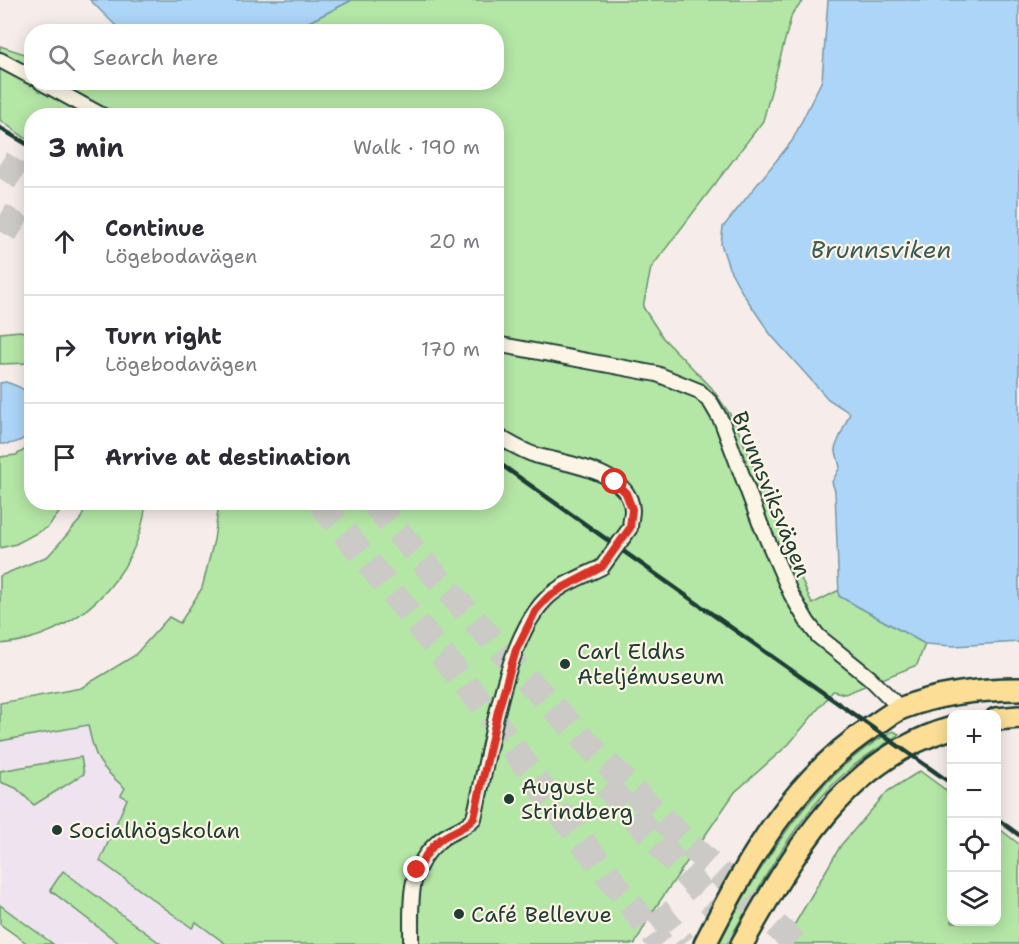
<!DOCTYPE html>
<meta charset="utf-8">
<style>
body{margin:0;font-family:"Shantell Sans",sans-serif;background:#f2f2f3;color:#2b2b33}
.controls{position:absolute;right:18px;bottom:18px;display:grid;overflow:hidden;border-radius:12px;box-shadow:0 3px 15px #0003}
.controls button{width:54px;height:54px;display:grid;place-items:center;padding:0;border:0;border-bottom:2px solid #e1e1e2;background:#fff;color:#2b2b33;font:30px sans-serif}
.stop{position:absolute;width:18px;height:18px;margin:-14px;border:4px solid #d93025;border-radius:50%;background:#fff}
.stop.end{background:#d93025;border-color:#fff;box-shadow:0 2px 6px #0008}
.list{margin:0;padding:0;list-style:none}
h2{display:flex;justify-content:space-between;align-items:center;height:78px;margin:0;padding:0 24px;font-size:26px}
h2 small{font-size:20px;font-weight:400;color:#7c7c81}
.list li{display:grid;grid-template-columns:39px 1fr auto;gap:18px;align-items:center;box-sizing:border-box;height:108px;padding:0 24px;border-top:2px solid #e1e1e2}
.list b{display:block;font-size:22px;white-space:nowrap}
.list p{margin:0;font-size:20px;white-space:nowrap;color:#7c7c81}
.list em{font-size:20px;font-style:normal;color:#7c7c81}
.icon{flex:none;width:33px;height:33px;fill:none;stroke:currentColor;stroke-width:2;stroke-linecap:round;stroke-linejoin:round}
.map{position:relative;flex:none;width:1019px;height:944px;overflow:hidden}
.search{position:absolute;background:#fff;box-shadow:0 3px 15px #0003;left:24px;top:24px;width:480px;height:66px;display:flex;align-items:center;gap:15px;box-sizing:border-box;padding:0 21px;border-radius:24px;color:#7c7c81;font-size:22px}
.panel{position:absolute;background:#fff;box-shadow:0 3px 15px #0003;left:24px;top:108px;width:480px;height:402px;border-radius:24px}
.map>svg:first-child{display:block}
</style>
<div class="map">
<svg width="1019" height="944" viewBox="0 0 1019 944">
<rect width="100%" height="100%" fill="#f6edea"/>
<filter id="ink" filterUnits="userSpaceOnUse"><feTurbulence type="fractalNoise" baseFrequency=".0167" numOctaves="2"/><feDisplacementMap in="SourceGraphic" scale="12" xChannelSelector="R" yChannelSelector="G"/><feConvolveMatrix kernelMatrix="1 2 1 2 8 2 1 2 1" color-interpolation-filters="sRGB"/></filter>
<g filter="url(#ink)">
<!-- built -->
<polygon fill="#efe3f0" points="88,724 95,755 109,774 126,788 127,799 192,928 196,922 226,944 28,944 0,924 0,741"/>
<!-- green -->
<g fill="#b4e6a6" stroke="#6a926d" stroke-width="1.5">
<path d="M352,0H804L792,14L763,121L651,268L643,307L663,338L711,387L734,420L812,604L839,590V596L925,644L917,665L845,694L833,691L789,744L735,792L651,914L635,944H226L196,922L192,928L100,861L127,799L121,795L125,788C98,765 95,759 88,725L0,741V703L81,688L134,656L169,617L180,623L202,588L214,540L219,503L496,502V116H32L31,142L0,120V46L31,56L32,82H128L140,86L208,84L214,82H496V32L291,31Z"/>
<polygon points="20,331 31,334 31,363 0,364 0,333"/>
<polygon points="31,446 32,502 67,503 48,527 16,544 0,548 0,457 16,455"/>
<path d="M88,503H146C138,578 75,638 0,644V576L48,556L80,520Z"/>
<path d="M893,731L899,734C886,744 871,752 857,763C799,809 763,880 727,944H719C756,870 817,770 893,731Z"/>
<polygon points="81,757 84,774 34,805 16,788 0,782 0,771"/>
<polygon points="920,771 951,794 952,922 996,922 997,827 1019,844 1019,944 783,944 841,845 888,791"/>
<polygon points="63,871 161,944 120,944 50,890"/>
<polygon points="0,905 53,944 28,944 0,924"/>
</g>
<!-- water -->
<g fill="#add5f7" stroke="#7498a9" stroke-width="1.5">
<polygon points="90,0 352,0 291,31 126,31 116,26"/>
<polygon points="828,0 1019,0 1019,642 954,646 925,644 839,596 835,491 832,482 840,467 835,448 850,413 828,399 771,335 742,292 729,268 721,244 723,227 792,141 822,80"/>
<path d="M6,382C14,385 22,387 28,393C32,399 32,405 32,412C32,435 24,445 0,444V383Z"/>
</g>
<g fill="none" stroke-linecap="round" stroke-linejoin="round">
<!-- highway-tunnel -->
<g stroke="#cbcac6" stroke-width="26" stroke-dasharray="26 13" stroke-linecap="butt">
<polyline points="0,163 32,184"/>
<polyline points="0,216 32,235"/>
<polyline points="320,502 487,711 546,794 661,944"/>
<path d="M373,502C461,608 558,716 656,813C702,857 749,901 796,944"/>
<polyline points="606,785 748,944"/>
<polyline points="656,909 683,944"/>
</g>
<defs>
<g id="street">
<polyline points="0,60 32,77"/>
<polyline points="41,82 103,116"/>
<polyline points="496,344 657,374 699,391 711,403 722,422 760,523 791,594 808,623 818,636 870,678 901,709"/>
<path d="M496,435C509,443 524,452 538,456C567,464 630,471 632,510C632,516 630,522 630,528"/>
<path d="M411,944C412,904 405,870 439,841C450,831 464,830 474,818C489,759 503,641 546,599C561,584 584,576 602,567"/>
</g>
<g id="primary">
<polyline points="996,719 1019,717"/>
<path d="M705,944C746,862 795,776 875,725C883,720 892,712 902,708C938,694 981,689 1019,689"/>
<path d="M742,944C792,855 846,758 952,728"/>
</g>
</defs>
<!-- street casing -->
<use href="#street" stroke="#1f3d34" stroke-width="18"/>
<!-- primary casing -->
<use href="#primary" stroke="#1f3d34" stroke-width="26"/>
<!-- street -->
<use href="#street" stroke="#fcf5e5" stroke-width="14"/>
<!-- primary -->
<use href="#primary" stroke="#fcde96" stroke-width="21"/>
<!-- rail -->
<g stroke="#1f3d34" stroke-width="4.5">
<polyline points="0,128 32,147"/>
<polyline points="496,461 952,784"/>
<polyline points="996,818 1019,835"/>
</g>
<defs>
<polyline id="street-bridge" points="602,567 630,528"/>
</defs>
<!-- street-bridge casing -->
<use href="#street-bridge" stroke="#1f3d34" stroke-width="18" stroke-linecap="butt"/>
<!-- street-bridge -->
<use href="#street-bridge" stroke="#fcf5e5" stroke-width="14"/>
</g>
</g>
<g fill="none" stroke-linecap="round" stroke-linejoin="round" filter="url(#ink)">
<!-- route -->
<path stroke="#d93025" stroke-width="8" d="M417,870C424,858 430,847 441,839C452,831 465,829 474,818L498,711L516,650L536,610L548,597L562,588L602,567L630,528L632,509L626,493L615,482"/>
</g>
<!-- markers -->
<g fill="#1f3d34" stroke="#fcf5e5" stroke-width="2">
<circle cx="565" cy="664" r="6"/>
<circle cx="509" cy="799" r="6"/>
<circle cx="57" cy="830" r="6"/>
<circle cx="459" cy="914" r="6"/>
</g>
<g text-anchor="middle" stroke-width="4.5" stroke-linejoin="round" paint-order="stroke">
<!-- street labels -->
<g font-size="22" fill="#1f3d34" stroke="#fcf5e5">
<text transform="translate(772 494) rotate(68)" y="8">Brunnsviksvägen</text>
</g>
<!-- poi labels -->
<g font-size="22" fill="#1f3d34" stroke="#fcf5e5" text-anchor="start">
<text x="577" y="659">Carl Eldhs<tspan x="577" dy="25">Ateljémuseum</tspan></text>
<text x="521" y="794">August<tspan x="521" dy="25">Strindberg</tspan></text>
<text x="69" y="838">Socialhögskolan</text>
<text x="471" y="922">Café Bellevue</text>
</g>
<!-- water labels -->
<g font-size="24" font-style="italic" fill="#3b5b5b" stroke="#fcf5e5">
<text x="881" y="258">Brunnsviken</text>
</g>
</g>
</svg>
<div class="controls">
<button>+</button>
<button>−</button>
<button><svg class="icon" aria-label="locate" viewBox="0 0 24 24"><circle cx="12" cy="12" r="6"/><path d="M12 2v4M12 18v4M2 12h4M18 12h4"/></svg></button>
<button><svg class="icon" aria-label="layers" viewBox="0 0 24 24"><path d="M12 4l9 5-9 5-9-5zM3 14l9 5 9-5"/></svg></button>
</div>
<div class="stop" style="left:615px;top:482px"></div>
<div class="stop end" style="left:417px;top:870px"></div>
<div class="search"><svg class="icon" aria-label="search" viewBox="0 0 24 24"><circle cx="10" cy="10" r="6"/><path d="M15 15l6 6"/></svg>Search here</div>
<section class="panel">
<h2>3 min<small>Walk · 190 m</small></h2>
<ul class="list">
<li><svg class="icon" aria-label="ahead" viewBox="0 0 24 24"><path d="M12 20V5M6 11l6-6 6 6"/></svg><div><b>Continue</b><p>Lögebodavägen</p></div><em>20 m</em></li>
<li><svg class="icon" aria-label="right" viewBox="0 0 24 24"><path d="M7 20v-9h11M14 6l5 5-5 5"/></svg><div><b>Turn right</b><p>Lögebodavägen</p></div><em>170 m</em></li>
<li><svg class="icon" aria-label="arrive" viewBox="0 0 24 24"><path d="M6 21V4h12l-3 4 3 4H6"/></svg><div><b>Arrive at destination</b></div></li>
</ul>
</section>
</div>
